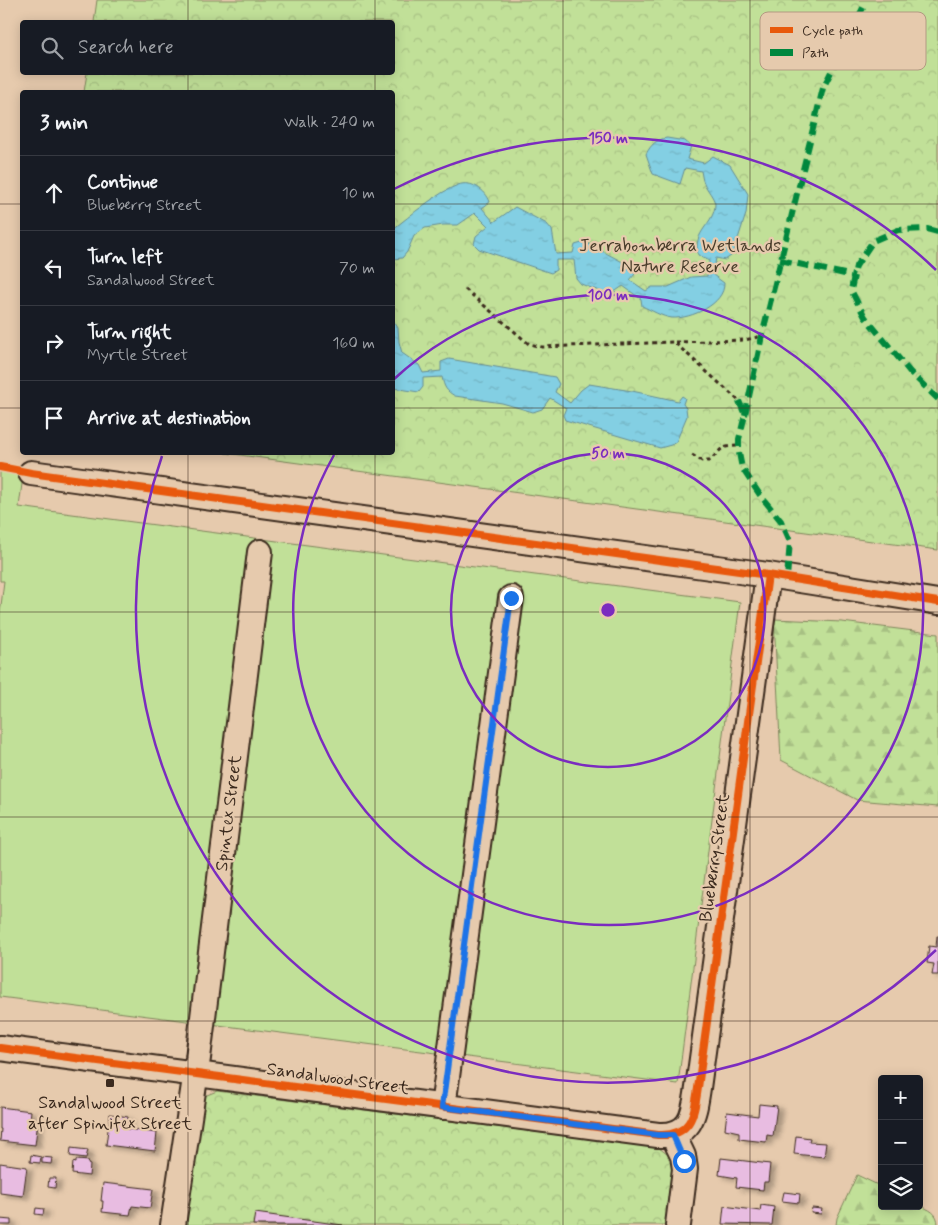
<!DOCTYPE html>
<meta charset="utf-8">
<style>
body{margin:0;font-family:Mynerve,sans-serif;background:#20242c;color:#f1f3f6}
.controls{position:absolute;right:15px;bottom:15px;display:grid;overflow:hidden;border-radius:5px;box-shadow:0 2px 12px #0003}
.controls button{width:45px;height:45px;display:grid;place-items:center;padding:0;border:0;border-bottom:1px solid #363941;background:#171b24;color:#f1f3f6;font:25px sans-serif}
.stop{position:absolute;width:15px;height:15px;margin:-11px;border:4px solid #1a73e8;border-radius:50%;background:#fff}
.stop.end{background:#1a73e8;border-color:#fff;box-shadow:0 1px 5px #0008}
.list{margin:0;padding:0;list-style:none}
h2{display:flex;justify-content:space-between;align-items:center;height:65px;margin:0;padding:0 20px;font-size:21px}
h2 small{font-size:16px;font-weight:400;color:#9ea1a6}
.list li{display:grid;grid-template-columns:32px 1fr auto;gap:15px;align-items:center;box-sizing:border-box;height:75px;padding:0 20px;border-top:1px solid #363941}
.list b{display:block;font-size:19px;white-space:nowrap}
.list p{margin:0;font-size:16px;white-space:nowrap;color:#9ea1a6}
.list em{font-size:16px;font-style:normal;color:#9ea1a6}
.icon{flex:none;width:28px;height:28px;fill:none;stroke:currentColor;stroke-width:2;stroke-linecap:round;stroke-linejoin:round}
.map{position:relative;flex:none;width:938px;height:1225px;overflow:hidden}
.search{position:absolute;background:#171b24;box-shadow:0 2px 12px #0003;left:20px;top:20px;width:375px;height:55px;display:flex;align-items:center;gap:12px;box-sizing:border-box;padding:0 18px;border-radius:5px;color:#9ea1a6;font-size:19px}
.panel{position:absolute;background:#171b24;box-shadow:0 2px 12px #0003;left:20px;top:90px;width:375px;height:365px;border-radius:5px}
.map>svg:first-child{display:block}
</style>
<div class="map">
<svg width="938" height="1225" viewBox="0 0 938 1225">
<defs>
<pattern id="forest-firs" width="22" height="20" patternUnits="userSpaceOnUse" patternTransform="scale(1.25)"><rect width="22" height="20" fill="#c1e098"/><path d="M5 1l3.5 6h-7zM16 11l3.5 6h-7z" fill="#a7c083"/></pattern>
<pattern id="park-crowns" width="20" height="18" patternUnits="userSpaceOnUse" patternTransform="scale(1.25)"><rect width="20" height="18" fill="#c1e098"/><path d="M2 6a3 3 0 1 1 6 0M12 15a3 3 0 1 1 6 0" fill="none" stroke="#a7c083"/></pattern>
<pattern id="water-ripples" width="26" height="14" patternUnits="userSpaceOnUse" patternTransform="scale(1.25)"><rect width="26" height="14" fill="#83cfe3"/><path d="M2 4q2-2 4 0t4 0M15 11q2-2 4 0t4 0" fill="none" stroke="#72b2c2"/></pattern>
<filter id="shadow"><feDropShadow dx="5.5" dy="3" stdDeviation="2.5" flood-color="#0004"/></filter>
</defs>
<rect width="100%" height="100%" fill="#e6caad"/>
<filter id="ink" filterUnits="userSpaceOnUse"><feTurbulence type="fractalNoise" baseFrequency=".02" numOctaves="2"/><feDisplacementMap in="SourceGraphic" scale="10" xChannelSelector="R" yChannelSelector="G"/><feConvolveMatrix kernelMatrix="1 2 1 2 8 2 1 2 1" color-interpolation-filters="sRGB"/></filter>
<g filter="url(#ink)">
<!-- grass -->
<polygon fill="#c1e098" stroke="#7e855b" points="0,471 23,476 19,507 740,602 678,1084 0,997 0,614 4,581 0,581"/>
<!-- forest -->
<g fill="url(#forest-firs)" stroke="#7e855b">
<polygon points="774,619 842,622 938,634 938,807 857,800 781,760"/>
<path d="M857,1175L882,1187V1206H919V1205C929,1210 938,1212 938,1225H836L837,1218Z"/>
</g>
<!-- park -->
<g fill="url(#park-crowns)" stroke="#7e855b">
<polygon points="97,0 938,0 938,550 225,453 392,452 392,92 84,92 87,73 392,72 392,22 94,22"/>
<polygon points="217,1091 659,1148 671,1157 674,1165 668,1225 185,1225 203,1099 207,1095"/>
</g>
<!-- water -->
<g fill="url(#water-ripples)" stroke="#668d94">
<path d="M667,138L685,141L691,146L687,159L704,163L713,156L730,165L748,194L746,214L734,251L731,256L725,260L716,258L713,275L724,283C725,304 691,319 672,318C662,317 651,310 642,306L641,299L623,286L613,293L607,294L581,284L576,278L574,260H556V270L551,273L479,249L474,244L476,236L488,226L475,213L458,225H443L425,228L414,236L407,252L402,258L393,259V229C410,216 438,192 458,185C471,180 486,190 490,202L482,208L494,222L515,207L547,224L552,230L556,254L573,253L575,245L585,242L634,268L635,274L630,280L646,291L652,287H668L691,277L707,276L709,261L698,255C692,231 715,224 715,204C714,197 707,190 704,183C702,179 702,175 701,171L685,168L680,184L653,174L646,154C651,145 656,139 667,138Z"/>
<path d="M392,318L398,328L399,342L402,353L419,365L423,373L441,371V362L449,359L555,377L559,384L555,392L570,403L581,390L589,384L632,391L678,401L682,396L685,398L683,404L686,408L687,416L676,442L671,445L660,448L565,420L563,415L566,408L550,398L542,409L533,412L502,403L455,396C446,391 444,387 442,377L423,378V387L419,392L393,388Z"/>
</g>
<!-- building -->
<g fill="#e8bce1" stroke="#3b2a1e" filter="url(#shadow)">
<polygon points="937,936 938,936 938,975 932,975 934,964 927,963 929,946 936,947"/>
<polygon points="759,1104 777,1106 773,1136 767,1135 766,1142 739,1139 739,1132 725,1129 727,1112 758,1116"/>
<polygon points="0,1107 31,1111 30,1120 38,1121 35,1145 0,1141 1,1129 0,1129"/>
<polygon points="110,1114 128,1117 127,1129 157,1133 155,1151 106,1145"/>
<polygon points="796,1136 810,1138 809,1142 826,1143 824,1157 794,1154"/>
<polygon points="71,1148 88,1150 86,1158 70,1156"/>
<polygon points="31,1155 41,1157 40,1163 30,1162"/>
<polygon points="42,1157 52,1158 51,1164 42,1163"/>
<polygon points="721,1158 770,1164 768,1182 764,1182 763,1190 736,1187 737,1178 719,1175"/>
<polygon points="76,1160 89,1161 88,1164 90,1165 89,1176 72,1174 73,1162 76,1163"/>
<polygon points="0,1163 27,1167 23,1196 0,1193"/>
<polygon points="49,1178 56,1178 55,1188 48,1187"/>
<polygon points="103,1183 153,1189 150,1208 132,1206 130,1215 102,1212 103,1201 101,1201"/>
<polygon points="784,1192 800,1194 799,1203 782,1201"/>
<polygon points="761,1205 774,1207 772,1225 722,1224 724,1206 760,1211"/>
<polygon points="36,1208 44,1209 43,1215 35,1214"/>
<polygon points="812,1208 822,1209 821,1214 811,1213"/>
<polygon points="255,1213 343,1225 253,1225"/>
<polygon points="0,1219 11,1220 11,1225 0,1225"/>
</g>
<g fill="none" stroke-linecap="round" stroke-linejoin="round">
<defs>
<g id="minor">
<polyline points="31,473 768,575 938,602"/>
<path d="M0,1048L658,1135C692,1137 694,1114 698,1088L768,575"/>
<polyline points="443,1107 511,598"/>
<polyline points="673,1135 683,1156 685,1169 678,1225"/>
<polyline points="173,1225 198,1058 260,552"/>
</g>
</defs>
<!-- minor casing -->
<use href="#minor" stroke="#3b2a1e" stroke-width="28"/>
<!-- path -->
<g stroke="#3b2a1e" stroke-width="3" stroke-dasharray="4 4" stroke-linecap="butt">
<polyline points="465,289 529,344 542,347 674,342 739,401"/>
<polyline points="675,342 745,340 762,336"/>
<path d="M692,455L702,461H709C723,449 719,446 739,446"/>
</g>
<!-- minor -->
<use href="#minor" stroke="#e6caad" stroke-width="24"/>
<!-- quiet -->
<g stroke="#00873e" stroke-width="6" stroke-dasharray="12 6" stroke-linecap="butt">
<polyline points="938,232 927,229 898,230 873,241 856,266 851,290 865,317 910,372 938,399"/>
<polyline points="780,260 854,276"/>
<polyline points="739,401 745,415 739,439 739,453 742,468 760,495 781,521 790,541 787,578"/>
<polyline points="745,415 762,336 823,88 865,4"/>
</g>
<defs>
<g id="cycleway">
<polyline points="0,467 31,473 768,575 938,602"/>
<path d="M0,1048L658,1135C692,1137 694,1114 698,1088L768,575"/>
</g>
</defs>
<!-- cycleway casing -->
<use href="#cycleway" stroke="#e6caad" stroke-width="11"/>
<!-- cycleway -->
<use href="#cycleway" stroke="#e8590c" stroke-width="8"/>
</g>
</g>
<g fill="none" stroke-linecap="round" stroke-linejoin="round" filter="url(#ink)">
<!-- route -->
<polyline stroke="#1a73e8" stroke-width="6" points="511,598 442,1107 658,1135 673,1135 684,1161"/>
</g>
<!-- grid -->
<path fill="none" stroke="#3b2a1e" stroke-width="1" stroke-opacity="0.55" d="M188,0V22M375,0V22M563,0V1225M750,0V1225M188,72V92M375,72V92M0,204H22M392,204H938M0,408H22M392,408H938M188,452V1225M375,452V1225M0,612H938M0,817H938M0,1021H938"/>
<!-- distance rings -->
<g fill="none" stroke="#7b2cbf" stroke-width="2.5">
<circle cx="608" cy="610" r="157"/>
<path d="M393 380A315 315 0 1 1 334 455"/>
<path d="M936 950A472 472 0 0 1 162 456M394 189A472 472 0 0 1 936 270"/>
</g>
<!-- markers -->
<rect fill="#3b2a1e" stroke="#e6caad" stroke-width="2" x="105" y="1078" width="10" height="10" rx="2.5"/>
<g text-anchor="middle" stroke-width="4.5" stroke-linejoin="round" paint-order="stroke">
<!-- park labels -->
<g font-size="18" fill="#483c2a" stroke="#e6caad">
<text x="680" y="251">Jerrabomberra Wetlands<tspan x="680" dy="21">Nature Reserve</tspan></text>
</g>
<!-- street labels -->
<g font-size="18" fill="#3b2a1e" stroke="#e6caad">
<text transform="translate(228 813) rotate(-83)" y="6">Spintex Street</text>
<text transform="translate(714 858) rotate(-82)" y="6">Blueberry Street</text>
<text transform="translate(338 1078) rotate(8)" y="6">Sandalwood Street</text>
</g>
<!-- poi labels -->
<g font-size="18" fill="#3b2a1e" stroke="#e6caad">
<text x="110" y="1108">Sandalwood Street<tspan x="110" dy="21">after Spinifex Street</tspan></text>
</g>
</g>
<!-- legend -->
<rect x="760" y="12" width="166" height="58" rx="8" fill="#e6caad" stroke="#b39a82" stroke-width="1"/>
<rect x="770" y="27" width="23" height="6" fill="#e8590c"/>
<rect x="770" y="49" width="23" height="7" fill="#00873e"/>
<g font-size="14" fill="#3b2a1e">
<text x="802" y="35">Cycle path</text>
<text x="802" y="57">Path</text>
</g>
<circle cx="608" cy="610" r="8" fill="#7b2cbf" stroke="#e6caad" stroke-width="2.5"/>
<g font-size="15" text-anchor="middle" font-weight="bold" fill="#7b2cbf" stroke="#e6caad" stroke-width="4.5" stroke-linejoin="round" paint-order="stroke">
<text x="608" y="143">150 m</text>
<text x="608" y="300">100 m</text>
<text x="608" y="458">50 m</text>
</g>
</svg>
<div class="controls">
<button>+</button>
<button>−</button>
<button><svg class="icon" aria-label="layers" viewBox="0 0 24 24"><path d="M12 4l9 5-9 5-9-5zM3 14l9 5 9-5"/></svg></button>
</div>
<div class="stop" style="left:684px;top:1161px"></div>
<div class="stop end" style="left:511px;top:598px"></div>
<div class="search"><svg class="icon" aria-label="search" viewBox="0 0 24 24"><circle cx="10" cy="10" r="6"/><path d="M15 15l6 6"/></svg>Search here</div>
<section class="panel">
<h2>3 min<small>Walk · 240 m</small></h2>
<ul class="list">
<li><svg class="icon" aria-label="ahead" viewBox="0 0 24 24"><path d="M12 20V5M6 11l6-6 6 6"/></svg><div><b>Continue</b><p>Blueberry Street</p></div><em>10 m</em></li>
<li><svg class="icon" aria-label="left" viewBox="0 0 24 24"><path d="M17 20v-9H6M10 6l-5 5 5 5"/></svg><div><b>Turn left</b><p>Sandalwood Street</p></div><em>70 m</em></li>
<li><svg class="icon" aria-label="right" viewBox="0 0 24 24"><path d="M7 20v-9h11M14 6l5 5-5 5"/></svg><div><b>Turn right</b><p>Myrtle Street</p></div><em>160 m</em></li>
<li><svg class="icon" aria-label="arrive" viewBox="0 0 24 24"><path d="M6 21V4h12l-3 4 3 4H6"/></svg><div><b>Arrive at destination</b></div></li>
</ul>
</section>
</div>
